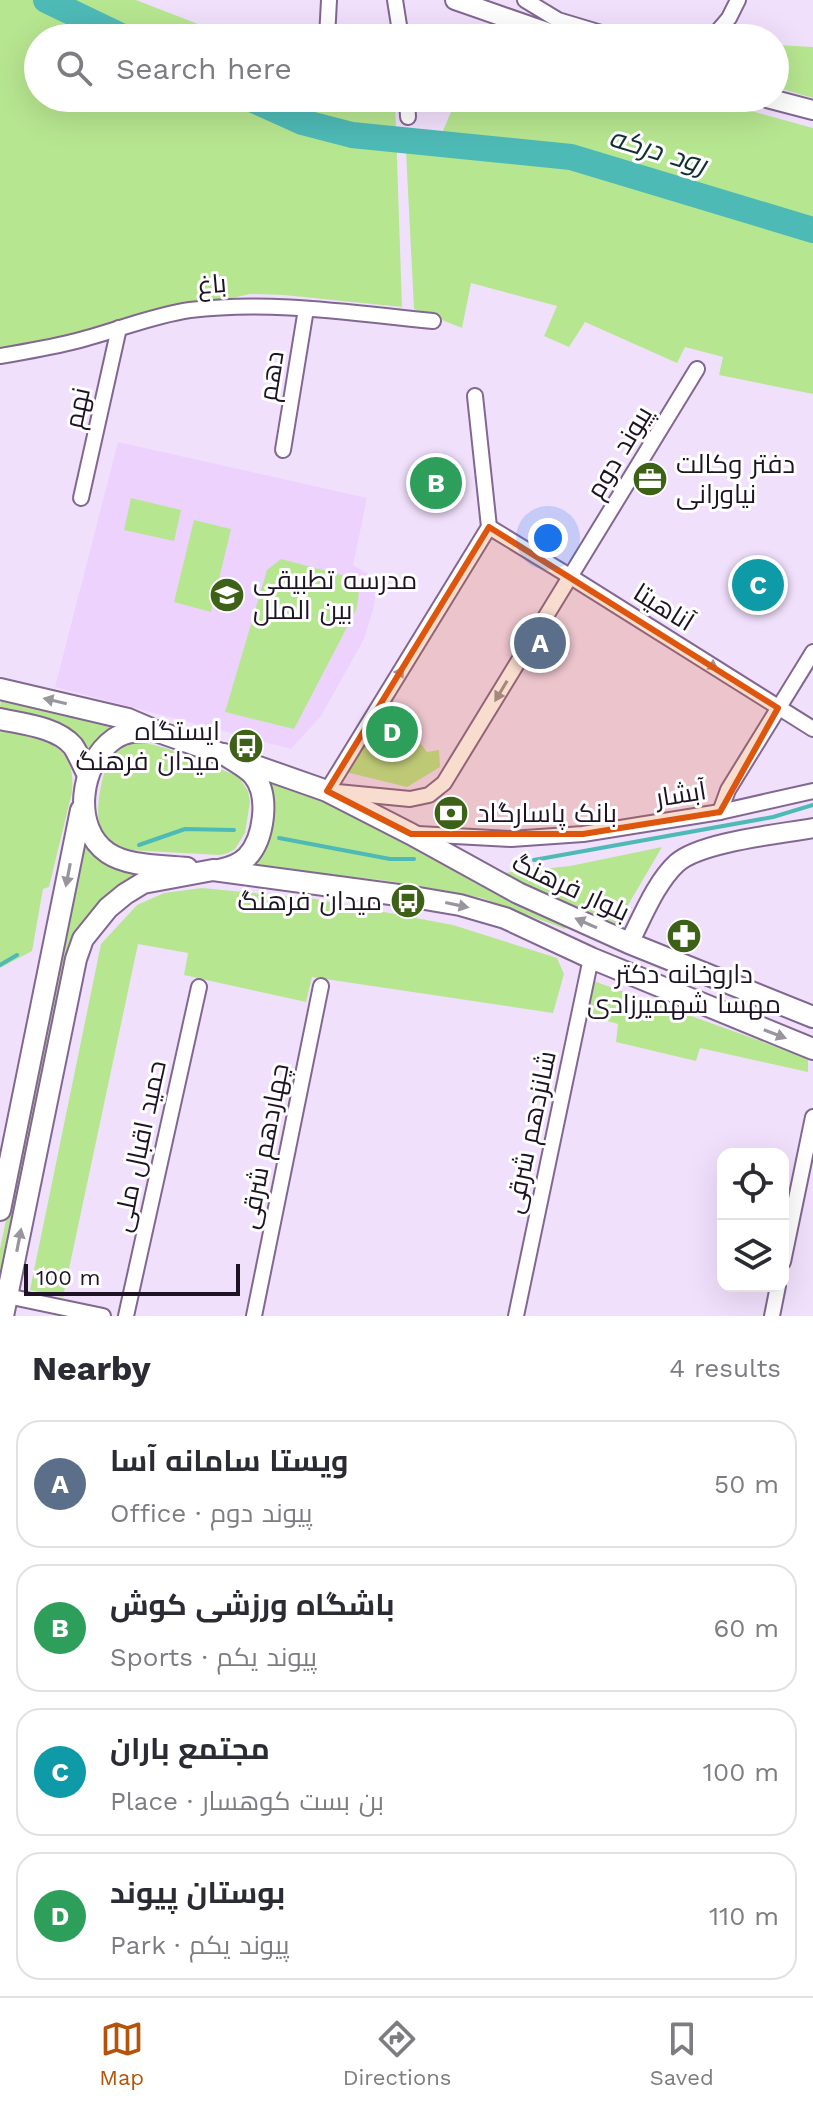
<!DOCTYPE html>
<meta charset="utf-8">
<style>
body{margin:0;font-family:"Work Sans",Cairo,sans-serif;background:#f2f2f3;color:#2b2b33}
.controls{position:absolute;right:24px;bottom:24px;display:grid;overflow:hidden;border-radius:16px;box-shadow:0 8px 32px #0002}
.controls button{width:72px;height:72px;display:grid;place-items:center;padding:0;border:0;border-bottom:2px solid #e1e1e2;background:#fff;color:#2b2b33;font:40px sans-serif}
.scale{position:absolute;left:24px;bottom:20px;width:216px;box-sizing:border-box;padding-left:8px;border:4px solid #1d1324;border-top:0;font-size:22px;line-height:28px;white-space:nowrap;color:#1d1324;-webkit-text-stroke:6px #fff;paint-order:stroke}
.you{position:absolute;left:548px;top:538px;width:28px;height:28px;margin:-20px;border:6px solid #fff;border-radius:50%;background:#1a73e8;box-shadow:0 0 0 12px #1a73e833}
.badge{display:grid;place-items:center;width:52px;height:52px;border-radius:50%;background:#b45309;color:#fff;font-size:26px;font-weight:700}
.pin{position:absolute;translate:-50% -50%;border:4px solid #fff;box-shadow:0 2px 8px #0006}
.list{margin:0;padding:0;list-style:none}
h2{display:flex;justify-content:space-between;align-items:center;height:104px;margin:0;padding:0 32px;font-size:34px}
h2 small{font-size:26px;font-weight:400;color:#7c7c81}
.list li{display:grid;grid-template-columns:52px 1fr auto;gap:24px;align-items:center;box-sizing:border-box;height:128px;margin:0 16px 16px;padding:0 16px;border:2px solid #e1e1e2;border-radius:24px}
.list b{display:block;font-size:30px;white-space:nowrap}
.list p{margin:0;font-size:26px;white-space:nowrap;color:#7c7c81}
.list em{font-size:26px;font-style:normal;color:#7c7c81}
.icon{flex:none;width:44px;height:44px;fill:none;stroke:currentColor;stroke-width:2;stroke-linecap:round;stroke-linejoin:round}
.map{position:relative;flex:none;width:813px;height:1316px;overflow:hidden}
.search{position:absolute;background:#fff;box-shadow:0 8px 32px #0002;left:24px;right:24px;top:24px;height:88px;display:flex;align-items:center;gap:20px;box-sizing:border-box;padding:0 28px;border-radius:44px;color:#7c7c81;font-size:30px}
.sheet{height:680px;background:#fff}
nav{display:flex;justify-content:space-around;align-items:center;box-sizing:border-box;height:112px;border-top:2px solid #e1e1e2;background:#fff;font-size:22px;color:#7c7c81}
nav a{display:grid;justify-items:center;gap:4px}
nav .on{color:#b45309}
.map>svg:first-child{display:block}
</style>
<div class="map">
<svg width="813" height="1316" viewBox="0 0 813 1316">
<rect width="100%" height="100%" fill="#f1e0fc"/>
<!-- built -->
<polygon fill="#ecd2fd" points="118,442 367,498 353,565 368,574 376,585 374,606 364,639 321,716 291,749 55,687"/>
<!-- green -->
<g fill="#b7e690">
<polygon points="0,0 136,0 234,38 38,38 38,98 390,98 395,100 402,307 284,295 250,294 185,308 84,334 0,352"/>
<polygon points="776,45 813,47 813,98 775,87"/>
<polygon points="457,98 704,98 813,128 813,394 719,375 723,357 685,347 677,363 585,322 569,347 544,336 557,306 471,283 462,328 414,309 405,132 442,133"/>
<polygon points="131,498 181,510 174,541 124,530"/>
<polygon points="194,520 231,529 211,612 174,602"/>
<polygon points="281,559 360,580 357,608 294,729 225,712 267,570"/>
<polygon points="1,700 115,724 115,728 94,750 88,753 31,715 0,707"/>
<polygon points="393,700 397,713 427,752 439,750 440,767 407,787 346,772"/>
<path d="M0,730C40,739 77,740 72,792L49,887L43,889L32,951L0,968Z"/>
<path d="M137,741L166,748L238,776L248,791L250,802L245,833L235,849L228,853L220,855L128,850L120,852C112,844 103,837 100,826C94,811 103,764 114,752C121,744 128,743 137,741Z"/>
<path d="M266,775C318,792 366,822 414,848C464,876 515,900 567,924L565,929L482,898L442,890L381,880L323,874L234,870L247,867Z"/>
<path d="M84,843C98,866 118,870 143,871C109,885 89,911 71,941L0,1287V1249Z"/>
<polygon points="662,847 617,924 502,873 570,866"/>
<polygon points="202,888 315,899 453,925 557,958 564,974 553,1013 312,977 306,1002 184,975 188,953 138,944 63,1297 30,1290 101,944 137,905 164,893"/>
<polygon points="588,979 808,1058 808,1072 700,1048 696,1061 616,1042 618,1024 583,1014"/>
</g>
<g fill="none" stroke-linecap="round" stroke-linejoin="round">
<!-- stream -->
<g stroke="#4ebab6" stroke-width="4">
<polyline points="279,838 390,859 414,859"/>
<polyline points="139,845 185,829 234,830"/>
<polyline points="534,860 773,817 813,805"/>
<polyline points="0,965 17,955"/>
</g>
<!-- river -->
<g stroke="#4ebab6" stroke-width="26">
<polyline points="46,0 125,38"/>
<polyline points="249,98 302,122 352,135 571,157 813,230"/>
</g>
<defs>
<g id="minor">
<polyline points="395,0 401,38"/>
<polyline points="525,0 558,20 618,38"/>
<polyline points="327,38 329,0"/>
<polyline points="712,38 729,18 738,0"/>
<polyline points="407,98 408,117"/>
<path d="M0,356C24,352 48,348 72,342C111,333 149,316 190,310C270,300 352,313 433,321"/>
<polyline points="475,396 489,527 327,791 410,799 429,795 444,783 697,369"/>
<polyline points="283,450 306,309"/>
<polyline points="81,498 119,328"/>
<polyline points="489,527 571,577 813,729"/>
<polyline points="720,812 728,790 813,652"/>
<polyline points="418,834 511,839 583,834 720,812 813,791"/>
<polyline points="783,1262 813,1117"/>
<polyline points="7,1296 103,1316"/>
<polyline points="126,1316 199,987"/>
<polyline points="254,1316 321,986"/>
<polyline points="516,1316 591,958"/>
<polyline points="772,1316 778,1286"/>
</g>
<g id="tertiary">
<polyline points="455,0 564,38"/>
<polyline points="767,98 813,110"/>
<path d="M629,943C642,918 656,882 677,863C700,842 780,834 813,828"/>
</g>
<g id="secondary">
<polyline points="0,689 128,719 149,728"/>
<path d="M0,719C23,724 57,727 73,746C79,755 83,766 88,775"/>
<path d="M187,868C162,865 129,867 108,853C71,828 80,763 114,739C127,730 141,731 156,731L327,791L411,834L518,893L629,943L813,1017"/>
<path d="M219,870C229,868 239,865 247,857C264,839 270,796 254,776C247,767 233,761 224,754"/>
<polyline points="0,1210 81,810"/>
<polyline points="3,1316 76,959 83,939 108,908 125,894 143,883 213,870 413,897 460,905 505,918 591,958 813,1049"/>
</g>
</defs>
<!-- minor casing -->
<use href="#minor" stroke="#816791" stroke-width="18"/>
<!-- tertiary casing -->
<use href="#tertiary" stroke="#816791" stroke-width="22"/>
<!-- secondary casing -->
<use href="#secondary" stroke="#816791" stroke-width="24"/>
<!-- minor -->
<use href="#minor" stroke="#fff" stroke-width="14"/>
<!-- tertiary -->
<use href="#tertiary" stroke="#fff" stroke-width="18"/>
<!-- secondary -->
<use href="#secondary" stroke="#fff" stroke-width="20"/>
</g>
<!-- one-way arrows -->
<defs><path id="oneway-solid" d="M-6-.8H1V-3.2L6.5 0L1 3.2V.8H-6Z" transform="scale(2)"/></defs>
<g fill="#99959c">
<use href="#oneway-solid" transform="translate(708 663) rotate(32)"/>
<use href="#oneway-solid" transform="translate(397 677) rotate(-58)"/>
<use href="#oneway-solid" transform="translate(501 691) rotate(121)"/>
<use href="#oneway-solid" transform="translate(55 701) rotate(-167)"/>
<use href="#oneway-solid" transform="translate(68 875) rotate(101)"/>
<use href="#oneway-solid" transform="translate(457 905) rotate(12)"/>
<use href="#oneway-solid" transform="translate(586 923) rotate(-156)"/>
<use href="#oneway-solid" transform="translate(775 1034) rotate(21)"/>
<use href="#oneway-solid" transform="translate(19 1240) rotate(-79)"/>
</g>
<!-- marked area -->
<path fill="#de560d" fill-opacity="0.2" stroke="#de560d" stroke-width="6" stroke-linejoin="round" d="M489,527L778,708L720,812L583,834H411L327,791Z"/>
<!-- icons -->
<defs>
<symbol id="office-disc" viewBox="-11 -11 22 22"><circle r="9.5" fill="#3e6118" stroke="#fff"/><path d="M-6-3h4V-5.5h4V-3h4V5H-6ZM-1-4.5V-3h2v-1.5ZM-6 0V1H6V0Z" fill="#fff"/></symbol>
<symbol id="school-disc" viewBox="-11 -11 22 22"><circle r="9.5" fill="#3e6118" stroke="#fff"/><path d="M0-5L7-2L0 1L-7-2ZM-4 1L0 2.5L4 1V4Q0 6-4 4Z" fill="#fff"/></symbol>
<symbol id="bus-disc" viewBox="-11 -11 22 22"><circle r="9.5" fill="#3e6118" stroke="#fff"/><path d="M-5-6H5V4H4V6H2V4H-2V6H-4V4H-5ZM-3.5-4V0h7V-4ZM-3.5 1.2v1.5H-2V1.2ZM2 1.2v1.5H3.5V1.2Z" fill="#fff"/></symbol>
<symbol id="bank-disc" viewBox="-11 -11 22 22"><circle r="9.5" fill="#3e6118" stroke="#fff"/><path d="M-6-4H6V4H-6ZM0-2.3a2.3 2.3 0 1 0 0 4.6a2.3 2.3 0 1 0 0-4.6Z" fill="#fff"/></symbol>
<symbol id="pharmacy-disc" viewBox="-11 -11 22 22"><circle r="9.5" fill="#3e6118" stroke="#fff"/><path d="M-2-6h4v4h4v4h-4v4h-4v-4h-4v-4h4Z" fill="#fff"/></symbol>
</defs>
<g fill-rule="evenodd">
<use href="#office-disc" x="630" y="459" width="40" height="40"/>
<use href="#school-disc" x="207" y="575" width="40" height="40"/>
<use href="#bus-disc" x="226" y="726" width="40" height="40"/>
<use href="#bank-disc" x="431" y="793" width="40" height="40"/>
<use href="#bus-disc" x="388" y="881" width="40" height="40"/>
<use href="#pharmacy-disc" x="664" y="916" width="40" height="40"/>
</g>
<g text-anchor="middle" stroke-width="6" stroke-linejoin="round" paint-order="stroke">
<!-- street labels -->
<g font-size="26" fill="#1d1324" stroke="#fff">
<text transform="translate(212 284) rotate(-5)" y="9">باغ</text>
<text transform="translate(271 376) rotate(-81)" y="9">دهم</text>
<text transform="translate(77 408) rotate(-78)" y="9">نهم</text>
<text transform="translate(619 452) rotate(-59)" y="9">پیوند دوم</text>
<text transform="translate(664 607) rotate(32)" y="9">آناهیتا</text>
<text transform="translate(681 794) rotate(-9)" y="9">آبشار</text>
<text transform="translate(571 887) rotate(25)" y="9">بلوار فرهنگ</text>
<text transform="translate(530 1132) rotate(-78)" y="9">شانزدهم شرقی</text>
<text transform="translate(139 1146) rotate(-78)" y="9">حمید اقبال ملی</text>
<text transform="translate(264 1146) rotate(-79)" y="9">چهاردهم شرقی</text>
</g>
<!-- poi labels -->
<g font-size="26" fill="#1d1324" stroke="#fff" text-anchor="start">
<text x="676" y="473">دفتر وکالت<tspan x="676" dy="30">نیاورانی</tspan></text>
<text x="253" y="589">مدرسه تطبیقی<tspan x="253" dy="30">بین الملل</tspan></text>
<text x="220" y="740" text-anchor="end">ایستگاه<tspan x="220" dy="30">میدان فرهنگ</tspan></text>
<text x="477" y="822">بانک پاسارگاد</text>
<text x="382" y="910" text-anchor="end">میدان فرهنگ</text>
<text x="684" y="983" text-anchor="middle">داروخانه دکتر<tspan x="684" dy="30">مهسا شهمیرزادی</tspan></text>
</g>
<!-- water labels -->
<g font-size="28" font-style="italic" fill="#0f302f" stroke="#fff">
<text transform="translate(658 150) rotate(17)" y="10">رود درکه</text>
</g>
</g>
</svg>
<div class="controls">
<button><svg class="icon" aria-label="locate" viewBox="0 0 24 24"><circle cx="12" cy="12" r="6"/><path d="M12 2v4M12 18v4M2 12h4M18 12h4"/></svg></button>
<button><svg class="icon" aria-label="layers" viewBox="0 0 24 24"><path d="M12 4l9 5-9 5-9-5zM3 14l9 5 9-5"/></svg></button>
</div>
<div class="scale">100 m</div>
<div class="you"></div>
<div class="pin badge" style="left:540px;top:643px;background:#5c6f8a">A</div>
<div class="pin badge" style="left:436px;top:483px;background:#2e9e5b">B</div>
<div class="pin badge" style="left:758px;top:585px;background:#0f9aa8">C</div>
<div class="pin badge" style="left:392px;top:732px;background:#2e9e5b">D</div>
<div class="search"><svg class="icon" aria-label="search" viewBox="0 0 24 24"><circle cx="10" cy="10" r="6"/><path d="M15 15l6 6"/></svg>Search here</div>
</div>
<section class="sheet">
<h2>Nearby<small>4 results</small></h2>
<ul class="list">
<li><span class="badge" style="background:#5c6f8a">A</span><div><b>ویستا سامانه آسا</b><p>Office · پیوند دوم</p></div><em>50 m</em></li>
<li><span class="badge" style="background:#2e9e5b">B</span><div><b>باشگاه ورزشی کوش</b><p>Sports · پیوند یکم</p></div><em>60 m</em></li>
<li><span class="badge" style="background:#0f9aa8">C</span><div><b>مجتمع باران</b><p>Place · بن بست کوهسار</p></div><em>100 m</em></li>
<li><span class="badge" style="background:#2e9e5b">D</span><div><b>بوستان پیوند</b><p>Park · پیوند یکم</p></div><em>110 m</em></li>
</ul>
</section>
<nav>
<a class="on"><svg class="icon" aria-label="map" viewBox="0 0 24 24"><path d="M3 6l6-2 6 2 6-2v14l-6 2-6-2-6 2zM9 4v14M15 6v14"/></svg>Map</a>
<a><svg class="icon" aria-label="directions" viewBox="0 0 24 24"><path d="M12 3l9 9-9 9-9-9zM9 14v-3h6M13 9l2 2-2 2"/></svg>Directions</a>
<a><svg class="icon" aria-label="saved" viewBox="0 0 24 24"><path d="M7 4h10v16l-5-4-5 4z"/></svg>Saved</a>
</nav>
